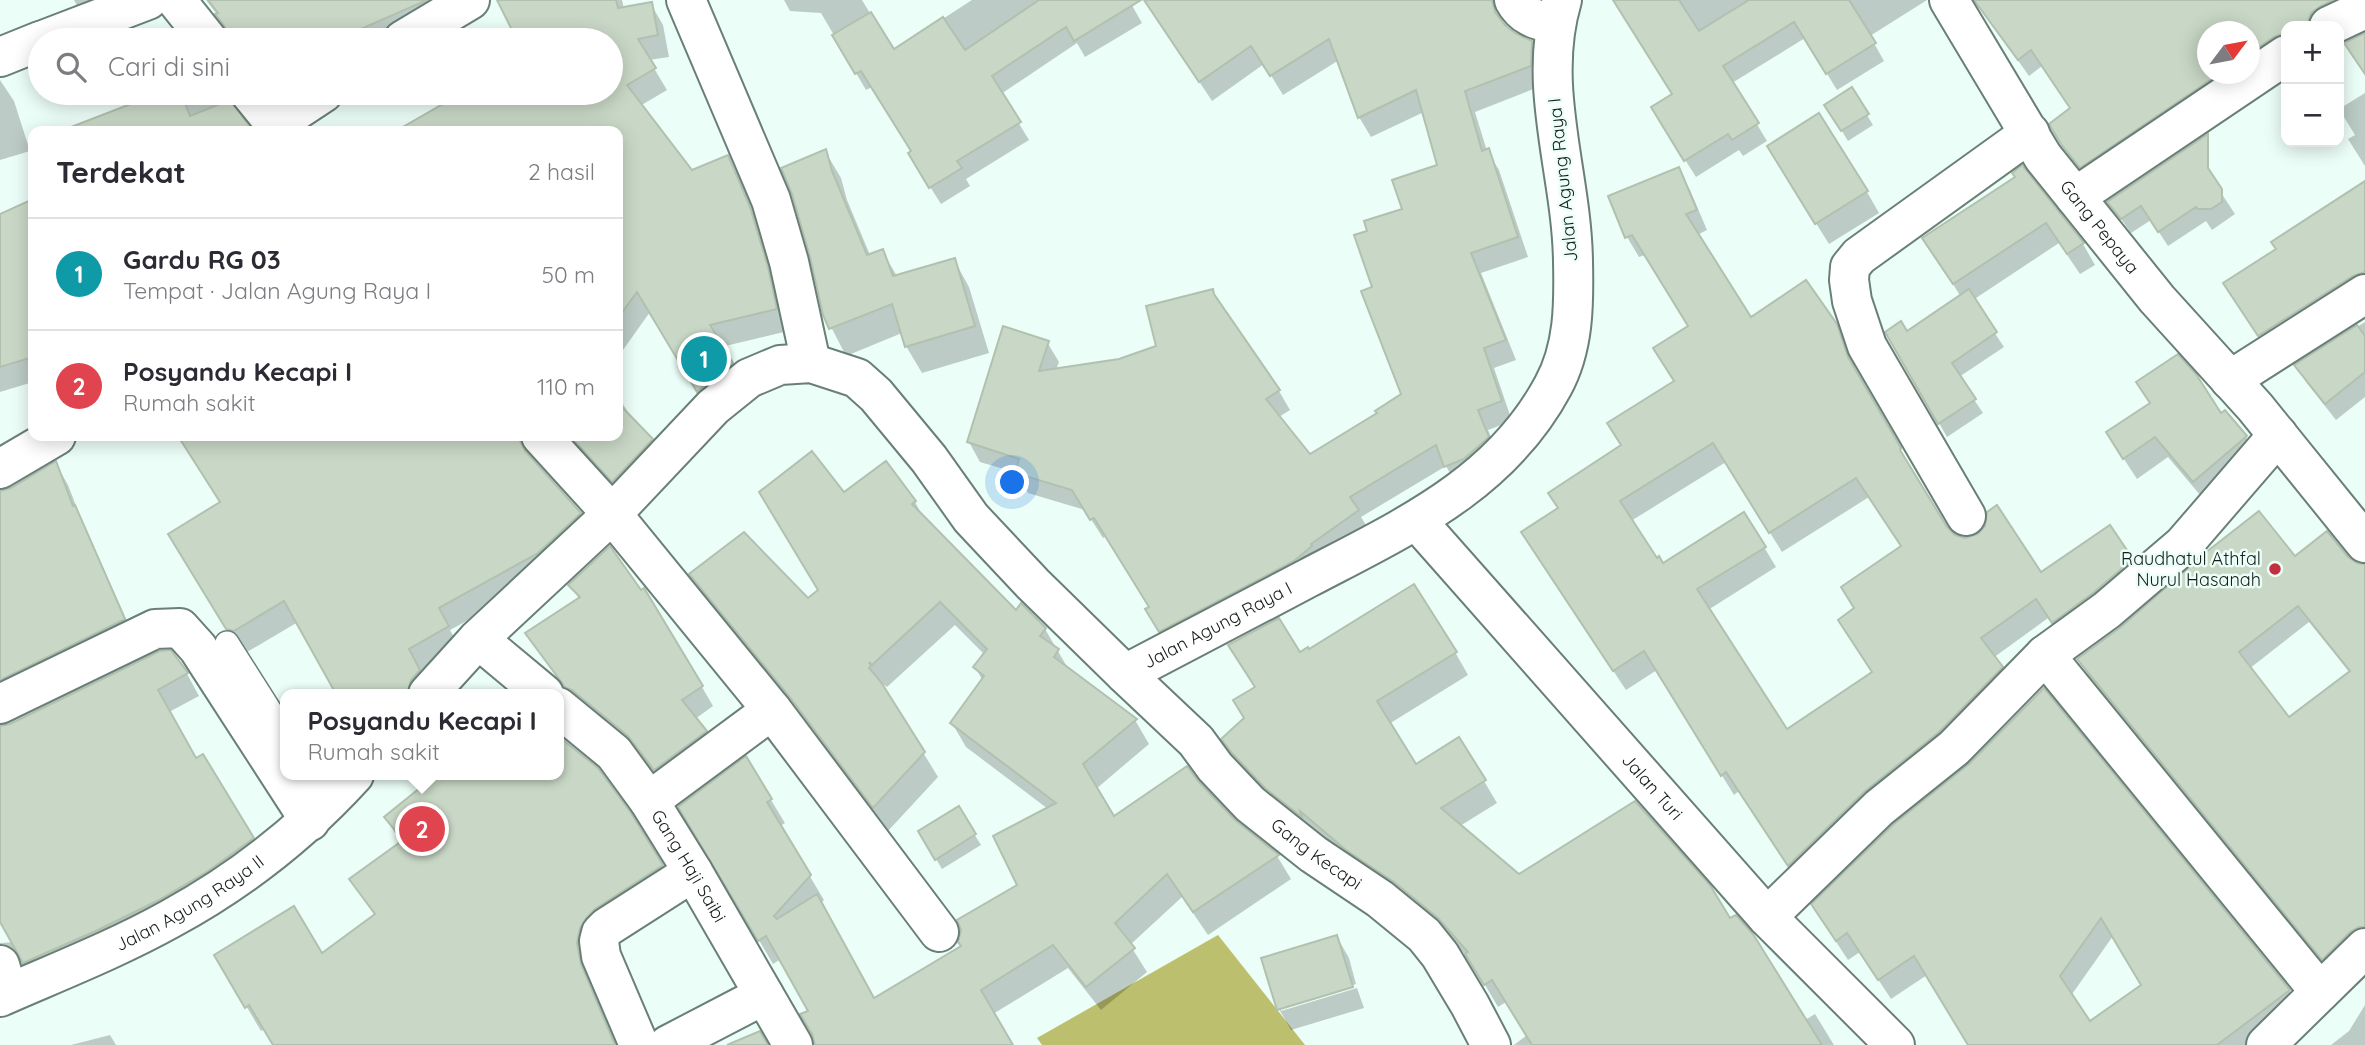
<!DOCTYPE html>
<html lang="id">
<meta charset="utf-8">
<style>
body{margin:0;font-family:Quicksand,sans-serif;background:#f2f2f3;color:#2b2b33}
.controls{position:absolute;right:21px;top:21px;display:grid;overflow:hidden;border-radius:14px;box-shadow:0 4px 18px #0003}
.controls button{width:63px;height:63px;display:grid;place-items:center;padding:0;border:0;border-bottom:2px solid #e1e1e2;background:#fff;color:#2b2b33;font:35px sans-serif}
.compass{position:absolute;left:2197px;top:21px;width:63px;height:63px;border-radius:50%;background:#fff;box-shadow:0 4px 18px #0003;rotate:58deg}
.you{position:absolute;left:1013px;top:483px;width:24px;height:24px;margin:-18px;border:5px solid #fff;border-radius:50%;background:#1a73e8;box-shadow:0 0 0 10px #1a73e833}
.badge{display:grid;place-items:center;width:46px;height:46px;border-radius:50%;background:#7c3aed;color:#fff;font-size:23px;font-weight:700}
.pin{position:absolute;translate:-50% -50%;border:4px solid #fff;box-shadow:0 2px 7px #0006}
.popup{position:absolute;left:280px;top:689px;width:284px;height:91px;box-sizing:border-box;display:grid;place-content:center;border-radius:14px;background:#fff;filter:drop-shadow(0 2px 5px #0005);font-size:23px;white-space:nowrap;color:#7c7c81}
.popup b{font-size:26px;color:#2b2b33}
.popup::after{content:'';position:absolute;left:50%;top:100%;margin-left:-14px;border:14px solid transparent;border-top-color:#fff}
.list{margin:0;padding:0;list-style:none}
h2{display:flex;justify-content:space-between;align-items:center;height:91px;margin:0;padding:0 28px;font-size:30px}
h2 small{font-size:23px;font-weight:400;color:#7c7c81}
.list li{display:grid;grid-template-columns:46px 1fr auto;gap:21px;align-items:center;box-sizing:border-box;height:112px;padding:0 28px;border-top:2px solid #e1e1e2}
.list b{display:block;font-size:26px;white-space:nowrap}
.list p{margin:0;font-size:23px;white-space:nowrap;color:#7c7c81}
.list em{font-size:23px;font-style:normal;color:#7c7c81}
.icon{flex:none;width:38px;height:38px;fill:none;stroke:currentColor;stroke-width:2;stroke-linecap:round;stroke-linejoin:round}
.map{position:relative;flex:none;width:2365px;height:1045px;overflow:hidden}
.search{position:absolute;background:#fff;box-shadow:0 4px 18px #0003;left:28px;top:28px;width:595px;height:77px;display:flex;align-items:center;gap:18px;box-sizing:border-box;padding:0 24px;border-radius:38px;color:#7c7c81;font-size:26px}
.panel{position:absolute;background:#fff;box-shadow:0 4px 18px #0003;left:28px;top:126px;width:595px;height:315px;border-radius:14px}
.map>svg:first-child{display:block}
</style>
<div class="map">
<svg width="2365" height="1045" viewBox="0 0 2365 1045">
<rect width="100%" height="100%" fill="#ebfef7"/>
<!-- forest -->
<polygon fill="#bcbf6e" points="1218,935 1305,1045 1042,1045 1037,1038"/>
<!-- shadow -->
<g fill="#0003" fill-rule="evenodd">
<polygon points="74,0 101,0 78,8"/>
<polygon points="206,0 478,0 397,40 231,40 219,17"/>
<polygon points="499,0 622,0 624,9 651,4 663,25 669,57 649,60 667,90 640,106 692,173 728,158 740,179 762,231 788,331 721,347 744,386 711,412 650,312 618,357 618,131 421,131 415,122 466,93 611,93 611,40 513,40 519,37"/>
<polygon points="784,0 862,0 893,51 972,0 1129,0 1142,23 1085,57 1077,43 1001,94 1029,140 966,179 970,186 941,204 920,171 913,152 872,87 866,90 821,13 790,11"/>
<polygon points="1517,0 1505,11 1503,23 1514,34 1531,42 1543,63 1541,86 1475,112 1487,151 1499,170 1528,257 1481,273 1516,360 1494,368 1512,421 1488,430 1499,457 1457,486 1446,466 1361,517 1369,530 1172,650 1158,630 1151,608 1107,536 1103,538 1085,510 1028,493 1017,473 980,462 969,442 1047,342 1059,362 1056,370 1119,360 1158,347 1224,312 1279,391 1290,410 1279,417 1310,456 1379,414 1403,395 1374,288 1369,232 1404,210 1440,166 1424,112 1371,137 1359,117 1339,60 1283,95 1264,64 1212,101 1146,1"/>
<polygon points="1615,0 1927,0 1870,36 1884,61 1837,90 1805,38 1732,83 1767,141 1743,156 1739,150 1696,177 1663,125 1674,95"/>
<path d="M1975,0H2365L2326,26H2286V53L2090,184L2073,162L2051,124L2072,110L2042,66L2029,76ZM2208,32H2250V74H2208Z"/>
<polygon points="171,32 178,40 147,40"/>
<polygon points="0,80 14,101 30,151 0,160"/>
<polygon points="1851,89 1873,125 1848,141 1826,105"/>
<polygon points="128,93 308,93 241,108 240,119 251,131 64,131 132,105"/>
<polygon points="2365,93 2365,166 2348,139 2355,135 2339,109"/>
<polygon points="2191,147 2235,214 2212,230 2206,221 2168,246 2151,220 2131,233 2109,202"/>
<polygon points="825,151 841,178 847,200 870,255 882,251 897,276 954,260 969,287 989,353 922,373 906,346 902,333 846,356 825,315"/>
<polygon points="1781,167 1867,192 1879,213 1829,244"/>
<polygon points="2022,168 2083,244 2095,265 2080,274 2059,243 1973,300 2004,347 1959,377 1983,413 1947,437 1888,333 1907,333 1961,297 1924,238 2017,178"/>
<path d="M1679,170L1690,190L1707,230L1697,235L1750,319L1835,325L1848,347L1859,379L1946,528L1954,536L2041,574L2131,560L2143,580L2064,642L2048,618L1993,658L2013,688L1801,885L1739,791L1734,795L1657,670L1626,690L1535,553L1559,509L1623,446L1675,382L1690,327L1645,255L1639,257L1627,237L1610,197ZM1726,462L1782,552L1869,497L1902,547L1855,610L1873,673L1787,731L1708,610L1776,567L1764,547L1663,565L1656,560L1631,521Z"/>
<polygon points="2365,183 2365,292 2269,352 2235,300 2278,250"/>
<polygon points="33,201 33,382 0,392 0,216"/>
<polygon points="2365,322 2365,397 2336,420 2306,382 2297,365"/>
<polygon points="618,396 634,422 651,440 664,462 626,502 556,436 618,436"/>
<polygon points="2151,404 2221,415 2225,412 2246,437 2258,458 2206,502 2168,457 2137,479 2120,453"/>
<polygon points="188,436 522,436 532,453 532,461 580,514 592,536 551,575 450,630 460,648 421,671 430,694 338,694 298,622 247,652 240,651 183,556 221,503"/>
<polygon points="56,464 68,485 80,516 136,641 0,708 0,492 11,490"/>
<polygon points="843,494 915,502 926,522 1016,613 1045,629 1069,670 1135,720 1149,744 1096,789 1113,818 1233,820 1277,856 1291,879 1208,935 1182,897 1130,945 1147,972 1101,1010 1068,968 993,1014 1011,1045 816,1045 810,1011 781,959 773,964 681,807 746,759 785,823 780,826 824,900 821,903 874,1000 964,947 1019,885 1048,809 966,747 952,723 983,681 975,667 985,655 955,625 887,687 880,682 938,777 888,831 805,720 705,598 692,575 808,600 820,591"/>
<path d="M2295,559H2347L2357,565L2365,566V946L2333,976L2089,677L2079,660ZM2309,622L2350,673L2288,719L2249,669Z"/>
<polygon points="571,585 702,687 713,706 695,719 717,751 666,789 641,756 585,709 578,706 550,665 583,606"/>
<polygon points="170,652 187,674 199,696 169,712 196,760 203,756 265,861 28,970 18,965 0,969 0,943 17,942 0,911 0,727 10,725"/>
<polygon points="1455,652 1468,675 1389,724 1416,766 1484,781 1497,803 1460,826 1519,876 1730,921 1805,1020 1815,1014 1834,1045 1514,1045 1527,1035 1506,1002 1498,1007 1471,961 1453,941 1280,811 1237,762 1224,739 1246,719 1256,688 1299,655"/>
<polygon points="2043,690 2289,991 2300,1011 2255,1045 2046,1045 2089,1024 2143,985 2113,936 2070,997 2009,1045 1970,1045 1927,975 1891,999 1860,952 1848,960 1825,925 1971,765"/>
<polygon points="439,775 558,775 629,814 676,891 591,961 594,991 618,1045 275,1045 265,1029 261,1031 216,955 322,955 375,916 351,879 401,843 386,818"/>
<polygon points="958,808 981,845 942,869 920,832"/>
<polygon points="1337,937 1349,958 1356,984 1281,1007 1281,1011 1357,988 1364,1008 1291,1030 1279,1009"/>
<polygon points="2365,1005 2365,1045 2331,1045 2349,1031"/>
<polygon points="110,1035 116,1045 71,1045"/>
</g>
<!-- building -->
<g fill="#c9d8c6" stroke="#b2c0af" stroke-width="2" fill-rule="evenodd">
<polygon points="208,0 427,0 336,40 229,40 225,27 215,14 218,13"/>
<polygon points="497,0 616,0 618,8 652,2 658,35 638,39 656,68 627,85 692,170 728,155 750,207 768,267 777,309 710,325 733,363 697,392 637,292 618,318 618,131 396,131 462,93 611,93 611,40 517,40"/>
<polygon points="1039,0 1141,0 1074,41 1066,27 992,76 1021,122 957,161 962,168 929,188 908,153 911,151 861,71 855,74 832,35 871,12 894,49 943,17 965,50"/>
<polygon points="1144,0 1492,0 1495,12 1505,25 1515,33 1532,41 1531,66 1465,91 1482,151 1489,148 1518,237 1471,253 1506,340 1484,348 1502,401 1478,410 1489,437 1464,459 1444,467 1436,445 1350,497 1359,510 1311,544 1312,546 1294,561 1159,632 1145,609 1149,607 1094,518 1090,520 1072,490 1015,473 1019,459 967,442 1003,326 1049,341 1039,371 1119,359 1156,346 1146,306 1213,289 1214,294 1280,390 1266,399 1310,454 1377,413 1375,411 1401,394 1361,291 1372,287 1354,235 1367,231 1364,221 1402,209 1392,180 1437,165 1416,90 1358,118 1329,39 1270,76 1251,46 1199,82"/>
<polygon points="1613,0 1679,0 1699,31 1749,0 1849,0 1876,43 1826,74 1794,22 1723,66 1759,123 1732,140 1728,134 1684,161 1651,107 1672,94"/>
<polygon points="1974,0 2333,0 2319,7 2311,13 2308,21 2301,26 2286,26 2286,33 2274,37 2250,53 2250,32 2208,32 2208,74 2219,74 2080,168 2061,144 2049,124 2070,108 2031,50 2018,60"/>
<polygon points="2365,33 2365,74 2344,43"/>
<polygon points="1852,87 1869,114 1841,131 1824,105"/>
<polygon points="159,93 181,93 190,116 230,100 253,131 66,131 66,129"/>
<polygon points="1819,113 1868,191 1815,224 1767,146"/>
<polygon points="2208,134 2208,168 2222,189 2222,202 2211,209 2198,209 2196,207 2158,232 2141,206 2121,219 2107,202"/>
<polygon points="826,149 832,171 867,255 883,249 893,276 955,258 975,326 905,347 892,304 829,329 823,315 810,257 792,194 781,168"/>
<polygon points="2022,165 2084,243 2067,254 2046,223 1953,284 1922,238 2015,177 2012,173"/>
<path d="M1679,167L1697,210L1686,214L1751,317L1806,280L1837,324L1848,357L1901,448L1900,450L1947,527L1955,535L1965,538L1978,534L1985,526L1987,512L1997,505L2041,572L2110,525L2133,559L2093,593L2052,623L2036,599L1981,638L2003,667L1939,732L1864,792L1788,866L1726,772L1721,776L1644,651L1613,671L1521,532L1558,508L1548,493L1621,445L1607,423L1674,381L1653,348L1688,326L1632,235L1625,238L1608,196ZM1713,443L1769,533L1856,478L1901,546L1841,587L1854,608L1838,620L1872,672L1787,729L1697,589L1766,547L1744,512L1663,563L1659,556L1657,558L1620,501Z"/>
<polygon points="2365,181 2365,272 2353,276 2258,336 2223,283 2276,249 2271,242"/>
<polygon points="33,199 33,357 0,367 0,214"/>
<polygon points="1969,289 1997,332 1952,363 1976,399 1938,424 1885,332 1901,321 1907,331"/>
<polygon points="2357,325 2365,336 2365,372 2325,404 2294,365"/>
<polygon points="2178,354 2196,374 2221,413 2225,410 2247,436 2193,482 2155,437 2123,459 2106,432 2150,403 2136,382"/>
<polygon points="618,403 653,439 612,482 570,436 618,436"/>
<polygon points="178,436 520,436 520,441 525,451 581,513 538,553 439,608 449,626 409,649 420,670 411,680 407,694 336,694 284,601 234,631 226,629 168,534 220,502"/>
<polygon points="812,451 844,492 886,461 916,501 912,504 1016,610 1021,603 1046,628 1040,636 1059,649 1054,657 1137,719 1083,764 1114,816 1187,766 1199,782 1234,819 1279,855 1193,912 1167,874 1115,923 1135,948 1086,987 1053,945 981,990 1013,1045 815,1045 812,1034 800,1014 808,1011 766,936 758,941 678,807 746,756 772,799 767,802 811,875 774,916 777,919 817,894 874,998 961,946 958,942 961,930 957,920 1017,885 993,836 1056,803 950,723 984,676 973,667 987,649 940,602 872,665 869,662 871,666 869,668 881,682 925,752 873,808 789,696 689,574 744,532 808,598 818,590 759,492"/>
<polygon points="56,461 73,506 75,505 125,619 0,680 0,491 11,488"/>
<path d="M2259,511L2295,556L2327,531L2348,557L2357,563L2365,564V927H2359L2350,932L2322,960L2077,659L2121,627L2205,553ZM2298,606L2350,671L2289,717L2239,652Z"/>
<polygon points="610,546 641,590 644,588 703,686 682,700 707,731 654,770 628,736 572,690 565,687 525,633 580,597 568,585"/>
<polygon points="1414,584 1457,652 1377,701 1416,764 1459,737 1486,780 1441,808 1519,874 1635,801 1710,885 1730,918 1736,915 1753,934 1822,1045 1532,1045 1492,980 1484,985 1465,954 1468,952 1438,918 1394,882 1346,850 1300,811 1302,817 1265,788 1232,753 1221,739 1244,718 1233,700 1255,687 1228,645 1279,618 1300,652 1308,647 1309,649"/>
<polygon points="171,650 188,673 158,690 196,758 203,754 254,838 208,871 159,900 98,930 23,963 0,922 0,726 10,724 160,651"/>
<path d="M2044,688L2290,990L2217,1045H1968L1914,956L1878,980L1847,933L1836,941L1811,904L1894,824L1970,763ZM2101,918L2141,985L2090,1021L2060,976Z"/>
<polygon points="558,736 598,768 631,813 663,865 595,909 586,918 580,928 577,943 581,964 615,1045 273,1045 249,1005 245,1008 214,955 294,906 322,953 375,914 349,879 403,840 384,817 436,775 558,775"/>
<polygon points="959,806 976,834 935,860 918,831"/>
<polygon points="1337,935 1353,987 1277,1010 1261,958"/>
<polygon points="760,1031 768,1045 727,1045"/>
</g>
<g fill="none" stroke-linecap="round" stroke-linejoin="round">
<defs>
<g id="lane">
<polyline points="227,643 286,736"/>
<polyline points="310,775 328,804"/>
</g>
<g id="street">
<polyline points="176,0 208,40"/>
<polyline points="686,0 771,200 789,262 811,363"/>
<path d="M1514,0C1523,17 1537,20 1555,25"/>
<path id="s1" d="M1949,0L2043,157L2157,299L2255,407L2365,543"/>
<polyline points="2329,26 2365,9"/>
<polyline points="43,40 148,0"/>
<polyline points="403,40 470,0"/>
<polyline points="0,57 40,41"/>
<polyline points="250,93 281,131"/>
<polyline points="276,124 323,93"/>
<polyline points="2075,197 2286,55"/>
<polyline points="2230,380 2365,294"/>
<polyline points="541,436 612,514 772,710 939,932"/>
<polyline points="0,469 56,436"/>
<polyline points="1966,516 1867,346 1852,301 1849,280 1850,267 1859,256 2030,133"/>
<path id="s2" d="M1417,521L1767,917L1895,1045"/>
<polyline points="478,639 544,694"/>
<polyline points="2045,655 2320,992"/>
<path id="s3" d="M1125,674L1196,741L1215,767L1250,804L1313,854L1380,899L1424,935L1440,955L1470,1005L1491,1045"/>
<polyline points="0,704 155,629 180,628 198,648 310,821"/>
<path id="s4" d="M558,707L614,753L649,801L693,872L793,1045"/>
<polyline points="649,801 772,710"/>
<polyline points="1767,917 1879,808 1954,748 2045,655 2107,610 2183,545 2278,435"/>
<polyline points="0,965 8,993"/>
<polyline points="639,1045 601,956 599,941 601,933 607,927 693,872"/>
<polyline points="668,1045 764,995"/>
<polyline points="2266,1045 2365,948"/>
</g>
<g id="secondary">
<path id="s5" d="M428,694L478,639L612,514L713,407L749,378L780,365L811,363L857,378L876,395L929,459L971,518L1033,584L1125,674C1186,642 1247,610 1308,578C1403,528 1500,485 1553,386C1574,348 1574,304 1573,262C1572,174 1536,87 1562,0"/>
<path id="s6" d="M0,997C57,972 116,949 170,919C238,882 302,832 354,775"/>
</g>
</defs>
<!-- lane casing -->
<use href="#lane" stroke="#697f77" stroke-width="26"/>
<!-- street casing -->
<use href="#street" stroke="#697f77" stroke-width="42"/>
<!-- secondary casing -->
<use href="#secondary" stroke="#697f77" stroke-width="42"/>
<!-- lane -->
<use href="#lane" stroke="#fff" stroke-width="23"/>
<!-- street -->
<use href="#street" stroke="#fff" stroke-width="38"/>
<!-- secondary -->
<use href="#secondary" stroke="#fff" stroke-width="38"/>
</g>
<!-- markers -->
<circle fill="#c0303f" stroke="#ebfef7" stroke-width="2.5" cx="2275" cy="569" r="7"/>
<g text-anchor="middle" stroke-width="5" stroke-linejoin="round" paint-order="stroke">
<!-- street labels -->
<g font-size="18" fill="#151e1b" stroke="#ebfef7">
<text transform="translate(1563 180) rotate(-96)" y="6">Jalan Agung Raya I</text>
<text dy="6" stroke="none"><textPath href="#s1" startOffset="273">Gang Pepaya</textPath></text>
<text dy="6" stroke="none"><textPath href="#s5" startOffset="1069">Jalan Agung Raya I</textPath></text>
<text dy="6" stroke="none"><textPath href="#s2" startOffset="355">Jalan Turi</textPath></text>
<text dy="6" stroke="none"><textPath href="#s3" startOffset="264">Gang Kecapi</textPath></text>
<text dy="6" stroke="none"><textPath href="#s4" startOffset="208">Gang Haji Saibi</textPath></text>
<text dy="6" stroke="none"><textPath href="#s6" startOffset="212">Jalan Agung Raya II</textPath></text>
</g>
<!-- poi labels -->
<g font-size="18" fill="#151e1b" stroke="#ebfef7" text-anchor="end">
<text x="2261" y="565">Raudhatul Athfal<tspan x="2261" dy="21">Nurul Hasanah</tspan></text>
</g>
</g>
</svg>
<div class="controls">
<button>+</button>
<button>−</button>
</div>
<svg class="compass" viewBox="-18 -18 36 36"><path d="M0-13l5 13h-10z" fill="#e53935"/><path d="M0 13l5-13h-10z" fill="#7c7c81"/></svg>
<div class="you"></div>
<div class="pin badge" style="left:704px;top:359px;background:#0f9aa8">1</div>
<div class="pin badge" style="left:422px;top:829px;background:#e0444e">2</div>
<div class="popup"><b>Posyandu Kecapi I</b>Rumah sakit</div>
<div class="search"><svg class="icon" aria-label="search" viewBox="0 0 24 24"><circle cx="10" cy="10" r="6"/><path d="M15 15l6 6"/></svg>Cari di sini</div>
<section class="panel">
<h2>Terdekat<small>2 hasil</small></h2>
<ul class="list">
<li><span class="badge" style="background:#0f9aa8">1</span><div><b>Gardu RG 03</b><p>Tempat · Jalan Agung Raya I</p></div><em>50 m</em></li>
<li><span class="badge" style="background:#e0444e">2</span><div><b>Posyandu Kecapi I</b><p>Rumah sakit</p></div><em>110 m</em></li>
</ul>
</section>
</div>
